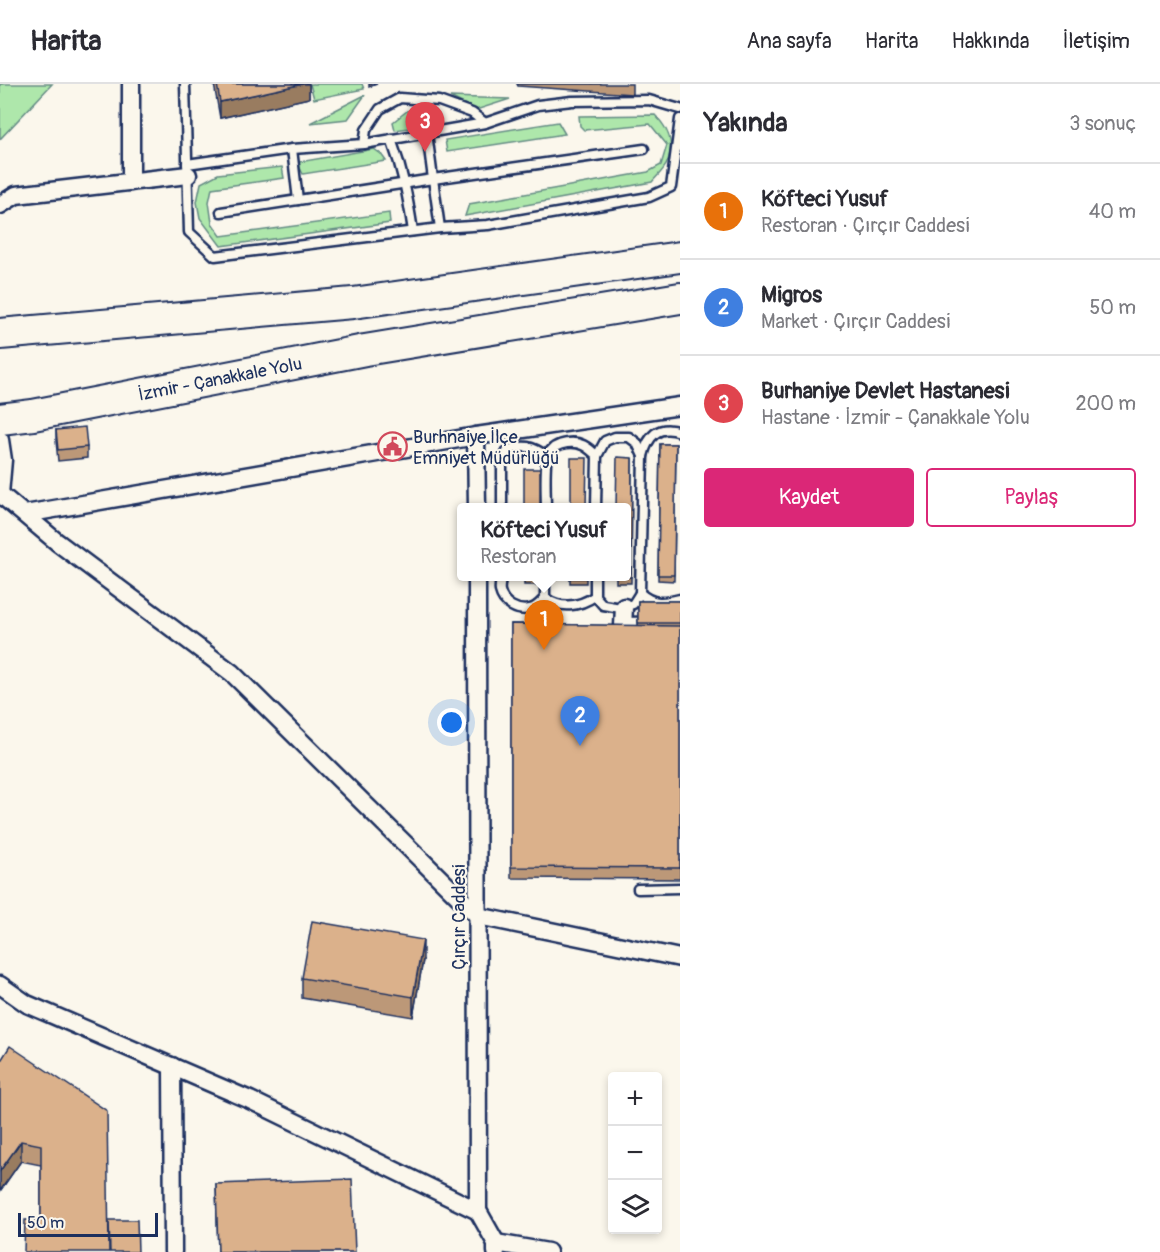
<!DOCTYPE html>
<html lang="tr">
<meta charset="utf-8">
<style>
body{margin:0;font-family:Pangolin,sans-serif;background:#f7f7f7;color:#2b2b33}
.controls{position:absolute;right:18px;bottom:18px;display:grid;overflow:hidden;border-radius:6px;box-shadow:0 3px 9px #0003}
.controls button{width:54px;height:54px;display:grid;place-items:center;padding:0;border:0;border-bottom:2px solid #e1e1e2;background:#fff;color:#2b2b33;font:30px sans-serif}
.scale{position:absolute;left:18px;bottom:15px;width:140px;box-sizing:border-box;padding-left:6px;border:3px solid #1b2f5e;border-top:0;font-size:16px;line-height:21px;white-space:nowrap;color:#1b2f5e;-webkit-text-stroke:4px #fbf7ec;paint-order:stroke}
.you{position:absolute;left:452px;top:639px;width:21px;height:21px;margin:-15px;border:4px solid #fff;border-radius:50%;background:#1a73e8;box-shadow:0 0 0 9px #1a73e833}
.badge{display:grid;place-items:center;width:39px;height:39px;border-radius:50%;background:#db2777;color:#fff;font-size:20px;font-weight:700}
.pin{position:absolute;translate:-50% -50px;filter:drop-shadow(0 2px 3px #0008)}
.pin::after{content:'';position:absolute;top:32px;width:21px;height:18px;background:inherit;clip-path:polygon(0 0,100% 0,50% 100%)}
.popup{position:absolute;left:457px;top:419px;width:174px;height:78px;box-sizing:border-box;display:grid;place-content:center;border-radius:6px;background:#fff;filter:drop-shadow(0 2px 4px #0005);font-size:20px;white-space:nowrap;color:#7c7c81}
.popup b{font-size:22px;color:#2b2b33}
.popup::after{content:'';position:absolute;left:50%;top:100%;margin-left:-12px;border:12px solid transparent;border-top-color:#fff}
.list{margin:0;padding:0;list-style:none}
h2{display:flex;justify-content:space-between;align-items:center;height:78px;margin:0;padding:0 24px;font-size:26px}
h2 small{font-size:20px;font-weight:400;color:#7c7c81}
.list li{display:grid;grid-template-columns:39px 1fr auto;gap:18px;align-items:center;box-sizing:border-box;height:96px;padding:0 24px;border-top:2px solid #e1e1e2}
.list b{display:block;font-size:22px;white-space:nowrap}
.list p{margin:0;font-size:20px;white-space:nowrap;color:#7c7c81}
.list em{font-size:20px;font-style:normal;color:#7c7c81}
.actions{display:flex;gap:12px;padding:18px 24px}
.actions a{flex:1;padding:14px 0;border:2px solid #db2777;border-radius:6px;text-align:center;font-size:21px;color:#db2777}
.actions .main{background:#db2777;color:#fff}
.icon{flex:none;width:33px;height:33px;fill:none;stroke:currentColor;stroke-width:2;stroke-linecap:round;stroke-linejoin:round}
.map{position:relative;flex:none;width:680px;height:1168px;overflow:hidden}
header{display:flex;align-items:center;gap:36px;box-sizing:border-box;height:84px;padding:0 30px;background:#fff;border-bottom:2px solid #e1e1e2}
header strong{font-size:28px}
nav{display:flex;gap:33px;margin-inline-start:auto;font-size:21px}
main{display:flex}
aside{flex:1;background:#fff}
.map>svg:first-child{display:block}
</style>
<header>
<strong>Harita</strong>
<nav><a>Ana sayfa</a><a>Harita</a><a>Hakkında</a><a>İletişim</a></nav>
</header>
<main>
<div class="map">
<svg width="680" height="1168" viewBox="0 0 680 1168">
<rect width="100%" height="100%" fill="#fbf7ec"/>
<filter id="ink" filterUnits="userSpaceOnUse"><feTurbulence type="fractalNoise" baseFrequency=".0167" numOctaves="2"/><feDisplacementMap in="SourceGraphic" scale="12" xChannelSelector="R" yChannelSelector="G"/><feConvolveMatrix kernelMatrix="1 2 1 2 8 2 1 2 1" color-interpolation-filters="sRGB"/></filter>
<g filter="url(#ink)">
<!-- green -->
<g fill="#aee7ab" stroke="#648b84" stroke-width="1.5">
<polygon points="0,0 52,0 0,55"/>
<polygon points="310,0 362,0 364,5 314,15"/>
<polygon points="365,11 348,35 310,39"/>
<polygon points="450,13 510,15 476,26"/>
<polygon points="427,25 436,29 440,35 438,40 395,46 393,38 407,27"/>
<path d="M655,31C669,45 675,60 667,79C664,86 657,92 652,98L465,132L469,120L648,88L661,81L667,61L650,40L584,46L580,42L579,32Z"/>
<polygon points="558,38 565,50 447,68 445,56"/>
<polygon points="374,65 381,70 386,77 303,90 300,84 299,78"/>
<polygon points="282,83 284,94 212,104 209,118 212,139 221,152 389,129 390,139 221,162 200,134 197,118 201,99 218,90"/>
</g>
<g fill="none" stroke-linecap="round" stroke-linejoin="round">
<defs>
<g id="lane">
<polyline points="185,0 189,148 215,172 440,144 488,141 649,113 671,103 680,35"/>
<path d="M391,55C403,87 408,114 413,147"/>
<polyline points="364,60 366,46 380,25 400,14 439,17 472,29 485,39"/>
<polyline points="292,65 298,116"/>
<polyline points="187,80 292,65 364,60 485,39 538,21 572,17 649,16 680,25"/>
<polyline points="221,128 433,95 427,49"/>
<polyline points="440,144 433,95 644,65"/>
<polyline points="597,372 605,357 615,353 629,353 637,359 643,372"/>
<path d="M502,424V377L508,366C524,360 532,362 546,372"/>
<path d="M546,424C546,413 544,378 548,371C552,363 559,360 567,359C580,357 588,363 597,372L596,424"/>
<path d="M501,492C501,497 499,503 500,507C503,520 517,528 530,525C536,524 540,519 545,514V492"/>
<path d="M595,492V512L603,521L621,524L633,520L640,509L643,372C648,352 658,340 680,348"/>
<path d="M640,509C653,521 664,519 680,515"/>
<path d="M545,514C561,525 579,523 595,512"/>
<polyline points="638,805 680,804"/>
</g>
<g id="street">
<polyline points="131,0 131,98"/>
<polyline points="0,121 16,111 188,91"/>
<polyline points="476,352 477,424"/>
<polyline points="0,356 3,376 0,410"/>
<polyline points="0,410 57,458 232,589 478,832 680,874"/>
<polyline points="25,430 476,352 680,322"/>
<polyline points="477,492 478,1127 496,1159 496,1168"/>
<polyline points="624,523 623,542 680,541"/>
<polyline points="0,901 27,920 250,1016 478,1127"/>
<polyline points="172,982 173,1168"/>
<polyline points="496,1159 548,1168"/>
</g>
<g id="highway">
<polyline points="0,250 353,219 680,173"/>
<polyline points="0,335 33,331 365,266 680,214"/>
</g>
</defs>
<!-- lane casing -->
<use href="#lane" stroke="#1b2f5e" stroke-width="13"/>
<!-- street casing -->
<use href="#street" stroke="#1b2f5e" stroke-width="21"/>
<!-- highway casing -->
<use href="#highway" stroke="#1b2f5e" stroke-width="34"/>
<!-- lane -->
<use href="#lane" stroke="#fbf7ec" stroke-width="8"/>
<!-- street -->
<use href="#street" stroke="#fbf7ec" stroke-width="16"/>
<!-- highway -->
<use href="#highway" stroke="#fbf7ec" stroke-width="30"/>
</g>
<!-- wall -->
<g fill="#bc9878" stroke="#1b2f5e" stroke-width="1.5">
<polygon points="214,0 309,0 309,14 220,34"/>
<polygon points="517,0 632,0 632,10 518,2"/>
<polygon points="56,346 87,363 87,374 58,377 56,357"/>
<polygon points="660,360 676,360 674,497 658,496"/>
<polygon points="632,374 631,499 616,499 616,492"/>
<rect x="524" y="492" width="16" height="9"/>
<rect x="570" y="492" width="16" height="7"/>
<polygon points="638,517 680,517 680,795 511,794 511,540 638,542"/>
<polygon points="423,876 413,933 302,914 302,894"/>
<polygon points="0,978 109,1166 41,1136 41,1081 21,1077 0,1107"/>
<polygon points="216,1100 355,1168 218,1168"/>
</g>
<!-- shaded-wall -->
<g fill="#997c61" stroke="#1b2f5e" stroke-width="1.5">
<polygon points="303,0 309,0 309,14 220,34 220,18"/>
<polygon points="369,0 377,0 369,3"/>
<polygon points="423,856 423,876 413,933 413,913"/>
<polygon points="21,1057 21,1077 0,1107 0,1087"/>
</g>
<!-- building -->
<g fill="#dbb18b" stroke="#1b2f5e" stroke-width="1.5">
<polygon points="217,0 303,0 220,18"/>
<polygon points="85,343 87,363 58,366 56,346"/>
<polygon points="660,360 676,360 674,491 658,491"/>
<polygon points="617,373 632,374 631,493 616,493 616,492 627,492 627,423 616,423"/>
<polygon points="571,374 587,374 586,423 571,423"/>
<rect x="524" y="385" width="16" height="38"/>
<polygon points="524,492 540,492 540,496 524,495"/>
<rect x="570" y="492" width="16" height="2"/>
<rect x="638" y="517" width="42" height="22"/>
<polygon points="511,540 680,542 680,784 511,783"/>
<polygon points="312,837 423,856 413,913 302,894"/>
<polygon points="10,962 107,1027 109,1168 24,1168 25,1136 41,1136 41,1061 21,1057 0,1087 0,978"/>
<polygon points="352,1095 355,1168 218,1168 216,1100"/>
<polygon points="109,1136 137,1136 138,1168 110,1168"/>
</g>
</g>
<!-- icons -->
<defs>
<symbol id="civic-ring" viewBox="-11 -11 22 22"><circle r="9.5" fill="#fbf7ec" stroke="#d1495b" stroke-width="1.5"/><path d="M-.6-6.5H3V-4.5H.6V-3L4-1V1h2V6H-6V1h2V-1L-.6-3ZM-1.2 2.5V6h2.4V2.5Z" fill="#d1495b"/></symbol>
</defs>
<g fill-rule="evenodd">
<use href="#civic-ring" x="376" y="346" width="33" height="33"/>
</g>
<g text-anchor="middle" stroke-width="4.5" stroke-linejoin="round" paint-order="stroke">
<!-- street labels -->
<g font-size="18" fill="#1b2f5e" stroke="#fbf7ec">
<text transform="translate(220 295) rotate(-11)" y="6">İzmir - Çanakkale Yolu</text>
<text transform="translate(459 833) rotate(-90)" y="6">Çırçır Caddesi</text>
</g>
<!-- poi labels -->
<g font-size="18" fill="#1b2f5e" stroke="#fbf7ec" text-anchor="start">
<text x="413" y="359">Burhnaiye İlçe<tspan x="413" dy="21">Emniyet Müdürlüğü</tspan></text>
</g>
</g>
</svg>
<div class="controls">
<button>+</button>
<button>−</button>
<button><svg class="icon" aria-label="layers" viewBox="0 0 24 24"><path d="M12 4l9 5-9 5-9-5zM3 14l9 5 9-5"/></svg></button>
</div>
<div class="scale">50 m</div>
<div class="you"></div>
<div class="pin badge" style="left:544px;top:566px;background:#e8710a">1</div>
<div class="popup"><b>Köfteci Yusuf</b>Restoran</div>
<div class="pin badge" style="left:580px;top:662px;background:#3f7fe0">2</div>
<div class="pin badge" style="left:425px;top:68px;background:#e0444e">3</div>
</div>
<aside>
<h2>Yakında<small>3 sonuç</small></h2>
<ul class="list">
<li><span class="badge" style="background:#e8710a">1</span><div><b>Köfteci Yusuf</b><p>Restoran · Çırçır Caddesi</p></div><em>40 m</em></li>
<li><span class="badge" style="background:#3f7fe0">2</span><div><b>Migros</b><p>Market · Çırçır Caddesi</p></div><em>50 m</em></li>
<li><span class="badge" style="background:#e0444e">3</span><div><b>Burhaniye Devlet Hastanesi</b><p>Hastane · İzmir - Çanakkale Yolu</p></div><em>200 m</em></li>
</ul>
<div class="actions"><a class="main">Kaydet</a><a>Paylaş</a></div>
</aside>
</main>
